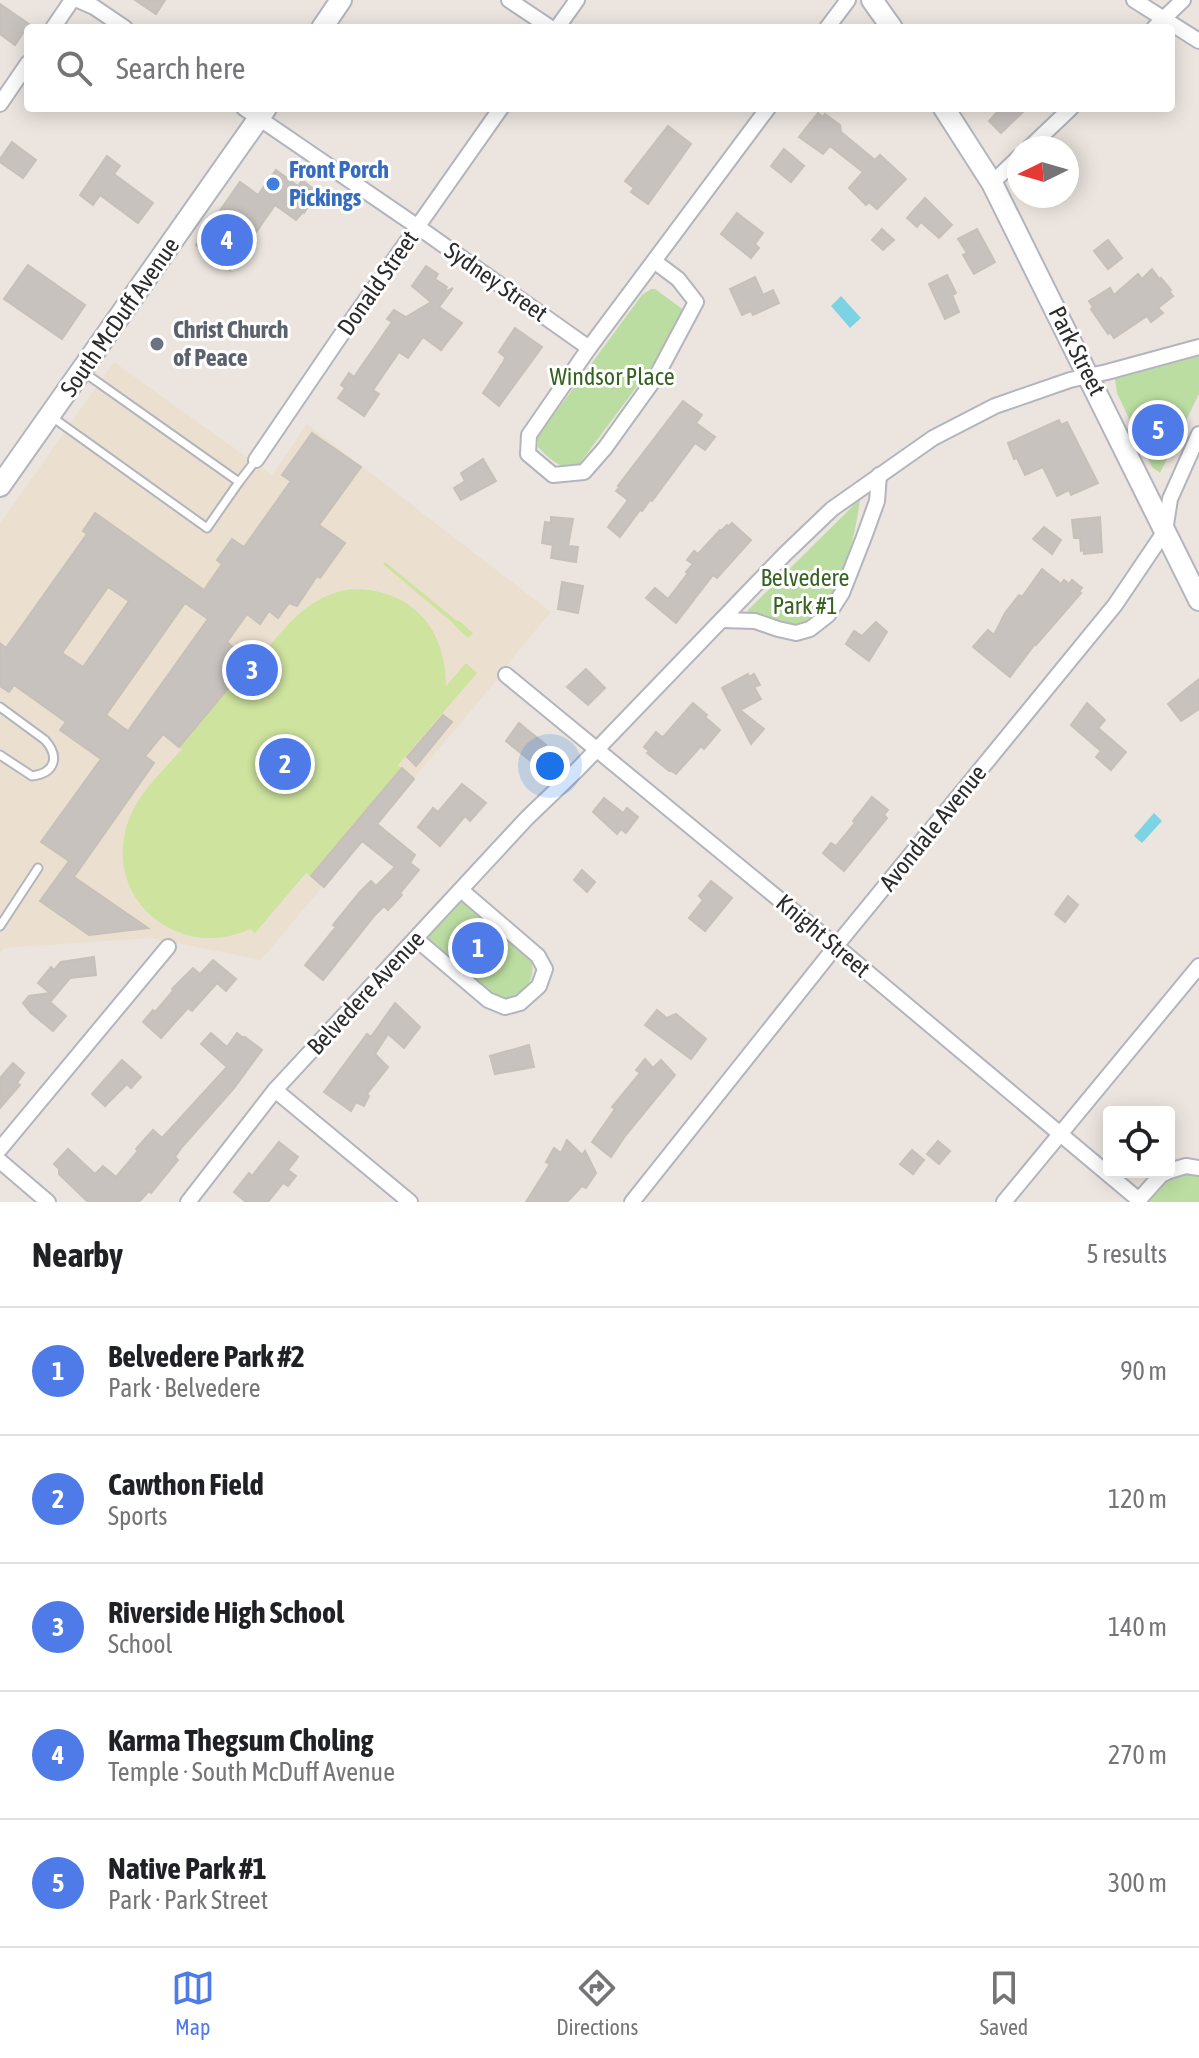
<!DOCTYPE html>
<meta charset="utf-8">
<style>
body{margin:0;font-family:"Asap Condensed",sans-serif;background:#f6f6f6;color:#202124}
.controls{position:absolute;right:24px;bottom:24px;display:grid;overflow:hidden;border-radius:8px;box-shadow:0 4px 20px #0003}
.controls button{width:72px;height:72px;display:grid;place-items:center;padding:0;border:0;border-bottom:2px solid #e0e0e0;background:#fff;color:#202124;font:40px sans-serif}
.compass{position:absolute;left:1007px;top:136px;width:72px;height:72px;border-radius:50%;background:#fff;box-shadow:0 4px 20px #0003;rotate:265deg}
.you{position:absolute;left:550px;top:766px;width:28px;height:28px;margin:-20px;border:6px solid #fff;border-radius:50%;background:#1a73e8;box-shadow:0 0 0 12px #1a73e833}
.badge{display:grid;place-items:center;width:52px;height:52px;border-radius:50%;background:#4f7be9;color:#fff;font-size:26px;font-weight:700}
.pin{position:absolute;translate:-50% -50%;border:4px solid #fff;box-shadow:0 2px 8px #0006}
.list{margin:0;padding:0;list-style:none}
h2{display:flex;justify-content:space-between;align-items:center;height:104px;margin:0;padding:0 32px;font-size:34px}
h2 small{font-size:26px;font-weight:400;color:#757577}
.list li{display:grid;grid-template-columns:52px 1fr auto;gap:24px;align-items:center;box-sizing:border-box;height:128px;padding:0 32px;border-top:2px solid #e0e0e0}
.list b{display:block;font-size:30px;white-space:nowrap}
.list p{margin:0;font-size:26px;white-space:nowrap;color:#757577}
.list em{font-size:26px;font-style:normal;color:#757577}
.icon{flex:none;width:44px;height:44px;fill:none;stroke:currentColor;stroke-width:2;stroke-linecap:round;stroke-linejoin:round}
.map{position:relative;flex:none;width:1199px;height:1202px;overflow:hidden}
.search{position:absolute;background:#fff;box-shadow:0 4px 20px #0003;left:24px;right:24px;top:24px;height:88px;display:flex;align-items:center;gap:20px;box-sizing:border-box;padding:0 28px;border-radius:8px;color:#757577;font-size:30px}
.sheet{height:744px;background:#fff}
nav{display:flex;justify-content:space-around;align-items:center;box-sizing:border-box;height:112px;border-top:2px solid #e0e0e0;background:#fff;font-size:22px;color:#757577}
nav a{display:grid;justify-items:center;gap:4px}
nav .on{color:#4f7be9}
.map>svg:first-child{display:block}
</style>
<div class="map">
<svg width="1199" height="1202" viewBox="0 0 1199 1202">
<rect width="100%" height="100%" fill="#ece5df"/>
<!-- education -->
<polygon fill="#ebe0d0" points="114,362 272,475 307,424 551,612 511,660 497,680 261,960 151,938 5,948 0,953 0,523"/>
<!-- green -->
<g fill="#bbdda1">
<path d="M651,289H655L681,308L684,314L681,327L577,467C560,470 550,459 538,447V436L642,295Z"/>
<polygon points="1199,356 1199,394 1160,473 1152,467 1117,393 1115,379"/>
<path d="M860,499C857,527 843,591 823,611C816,618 805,622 795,624C779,626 762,617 747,611Z"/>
<path d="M465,895L531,957C537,980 525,995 503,1001L483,990L424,939Z"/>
<polygon points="1182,1174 1196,1174 1199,1176 1199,1202 1149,1202 1168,1180"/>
</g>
<!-- pitch -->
<g fill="#cde39e">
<polygon points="385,562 457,621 458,620 473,633 468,638 454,625 454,624 383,564"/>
<path d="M352,589C412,589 446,628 446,686L466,663L477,673L398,765L414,779L324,887L306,873L255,933L250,929C182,961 106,903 126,829C134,797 161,773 182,749L167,737L236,650L254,665C284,630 304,596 352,589Z"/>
</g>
<!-- water -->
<g fill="#7cd3e3">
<polygon points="841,296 861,318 850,328 831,306"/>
<polygon points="1154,813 1162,821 1142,843 1134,836"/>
</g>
<!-- building -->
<g fill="#c7c2be" stroke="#c7c0b9" stroke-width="2" fill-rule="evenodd">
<polygon points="135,0 165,0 156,14"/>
<polygon points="0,4 29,24 15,45 0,34"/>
<polygon points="1001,108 1027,108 1001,133 989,121"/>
<polygon points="818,113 823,117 825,114 840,125 841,132 875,160 880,155 906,179 877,209 869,202 866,205 849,188 863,172 830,146 823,154 799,137"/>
<polygon points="668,126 691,144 648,204 631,192 634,188 625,181"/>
<polygon points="12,142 36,160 23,178 0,162 0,159"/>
<polygon points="784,149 804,166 791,182 771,166"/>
<polygon points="107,156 120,166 114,174 153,203 138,223 100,195 93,205 80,195"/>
<polygon points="276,170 298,186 302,180 317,192 304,213 303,212 296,220 275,205 230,270 196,245 240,182 258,195"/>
<polygon points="925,198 952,225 939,238 921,222 917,227 907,218"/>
<polygon points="737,213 763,233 755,244 759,248 751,258 721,234"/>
<polygon points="882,229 894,240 883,250 872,240"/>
<polygon points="977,229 995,262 974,274 963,255 967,253 958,239"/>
<polygon points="1108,240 1122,258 1108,269 1094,251"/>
<polygon points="28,265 85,305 62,339 4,299"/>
<polygon points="426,266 438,274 435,279 447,287 443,293 453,288 439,307 462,323 441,350 423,337 408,358 399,352 373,390 379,394 364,416 338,398 345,388 341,385 349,373 354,377 392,322 387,319 394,310 406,317 431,302 412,286"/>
<polygon points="1152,269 1160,280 1161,278 1171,290 1169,291 1173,296 1158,308 1163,313 1151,322 1147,316 1114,338 1110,332 1108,334 1091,309 1093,307 1089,301 1110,288 1114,295 1138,274 1142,279"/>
<polygon points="947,275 956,293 952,295 959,312 945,319 929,284"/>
<polygon points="755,277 763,295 773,290 779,303 753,315 751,311 742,315 730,289"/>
<polygon points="515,328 542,347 499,406 483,393 504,361 505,357 499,352"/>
<polygon points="683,401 702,415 696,423 715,437 705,450 695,443 652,501 650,500 642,511 640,510 620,537 608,527 628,500 616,491 620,487 618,486"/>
<polygon points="1059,420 1061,425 1067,422 1098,483 1071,495 1069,490 1057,496 1043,467 1025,475 1017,458 1014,459 1008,443"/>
<path d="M312,433L361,467L319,525L345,543L320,578L317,576L297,606L289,603L278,618L269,611L260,624L247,614L227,642L250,662L179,747L163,734L145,756L154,763L74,877L148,928L89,935L40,901L69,861L41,842L101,759L60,730L66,722L14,685L9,692L0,686V643L6,648L87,534L83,531L95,513L204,590L222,564L217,560L232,539L244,547L291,481L282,475ZM108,587L129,601L83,667L62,653ZM185,603L208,619L128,731L106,715Z"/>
<polygon points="483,459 496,481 461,500 454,488 465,481 461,473"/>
<polygon points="551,517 573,519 568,546 578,547 576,562 551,558 553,545 542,543 545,522 551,523"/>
<polygon points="1100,517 1102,552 1084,554 1084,550 1081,551 1080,538 1074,538 1072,520"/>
<polygon points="732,523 751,540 717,578 713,575 676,623 646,598 655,588 668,599 688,573 686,572 693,564 687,560 694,551 698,554 720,530 721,531 727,525 729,526"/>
<polygon points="1044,527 1061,540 1052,554 1033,539"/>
<polygon points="1042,569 1061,584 1064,580 1069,584 1072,580 1082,588 1079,592 1081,593 1036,645 1035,644 1010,677 973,647 988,630 994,635 1005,613 1019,595 1022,597"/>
<polygon points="562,582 583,586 578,613 558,609"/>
<polygon points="876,622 887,632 869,661 846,644 854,631 862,636"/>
<polygon points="586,669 605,688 588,705 567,687"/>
<polygon points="748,674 749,677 754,674 760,685 754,687 761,699 740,710 764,729 751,744 722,688"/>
<polygon points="1199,679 1199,709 1181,721 1168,704"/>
<polygon points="693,703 707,715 705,717 720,730 704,749 701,746 676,774 670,770 669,771 647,753 649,751 644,747 656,732 662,737 665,735"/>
<polygon points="1087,703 1105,720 1098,728 1126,752 1111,770 1096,757 1101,751 1071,725"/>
<polygon points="443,715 452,722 416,766 407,757"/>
<polygon points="519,723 546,745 532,762 506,741"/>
<polygon points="402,768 414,779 377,824 415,855 410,863 419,870 400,893 402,895 388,910 384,906 375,915 323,980 305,965 336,927 333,925 359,893 371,881 376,886 395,867 362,841 324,887 311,876"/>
<polygon points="462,784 486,803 470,821 465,816 440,846 418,827 433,808 438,812"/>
<polygon points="872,797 888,810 884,815 887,818 844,871 823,853 831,843 836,846 855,823 853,821"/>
<polygon points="604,798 623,813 627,808 638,817 626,833 621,829 617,834 593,812"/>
<polygon points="582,870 595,882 587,892 574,880"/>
<polygon points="711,881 732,898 705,931 689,918 703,900 699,896"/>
<polygon points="1068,896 1078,905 1065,922 1055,914"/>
<polygon points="94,957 96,975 70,978 50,1002 66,1016 53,1031 31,1013 23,1003 29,996 50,993 38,983 51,967 54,970 61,962"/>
<polygon points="213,960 236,979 226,991 217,983 192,1011 188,1008 161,1038 143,1022 153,1010 155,1012 173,991 172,989 193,968 200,974"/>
<polygon points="395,1003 420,1027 404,1048 388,1034 375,1054 388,1067 367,1094 369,1096 364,1106 356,1102 351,1111 324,1092 367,1034 371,1037"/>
<polygon points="657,1010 667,1018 676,1014 706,1039 691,1059 645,1025"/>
<polygon points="211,1033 227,1047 237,1033 242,1037 245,1037 262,1050 234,1088 182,1147 175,1157 178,1160 151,1193 149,1191 139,1202 88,1202 59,1174 59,1169 54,1164 68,1149 95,1174 103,1166 116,1177 138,1151 136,1149 153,1130 162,1138 227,1067 201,1044"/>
<polygon points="529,1045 534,1067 495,1074 490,1056"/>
<polygon points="645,1059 653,1068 661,1060 675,1075 625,1136 611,1157 592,1142 615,1109 612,1107 640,1073 636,1070"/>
<polygon points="122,1060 141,1077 131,1088 127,1084 105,1106 92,1094"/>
<polygon points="13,1063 24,1073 17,1083 20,1085 0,1108 0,1078"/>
<polygon points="567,1140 582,1155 585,1151 596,1173 586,1188 582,1186 567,1202 526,1202 550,1164 546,1162 554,1148 561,1153"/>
<polygon points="938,1141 950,1151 939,1164 927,1154"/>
<polygon points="279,1142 298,1157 288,1170 296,1176 288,1186 283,1183 268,1202 246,1202 234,1192 249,1173 252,1176"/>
<polygon points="912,1150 924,1160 913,1174 900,1164"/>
</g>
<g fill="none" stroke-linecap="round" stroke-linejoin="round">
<defs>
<g id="lane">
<polyline points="52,417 207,528 239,482 82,371"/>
<polyline points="239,482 256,460"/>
<path d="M0,707L45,740C60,757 55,773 32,776L0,755"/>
<polyline points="0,926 38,868"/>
</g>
<g id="street">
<polyline points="78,0 94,7 125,28"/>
<polyline points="509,0 551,28"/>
<polyline points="1134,0 1199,41"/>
<polyline points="53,28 72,0"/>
<polyline points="557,28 577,0"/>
<polyline points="827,28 848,0"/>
<polyline points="1154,28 1183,0"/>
<polyline points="0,104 28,63"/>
<polyline points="244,108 418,227 589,348"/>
<polyline points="1029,148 1071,108"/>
<polyline points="992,183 1019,157"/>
<polyline points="654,261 678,279 696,302 656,377 605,448 584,472 553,475 528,454 529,435 589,348 768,108"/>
<polyline points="256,460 337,341 501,108"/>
<polyline points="722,620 755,621 778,629 796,633 810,629 828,615 842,593 864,537 877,501 879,475"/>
<polyline points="506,675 836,946 1139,1200"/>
<polyline points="416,939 488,1000 505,1007 520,1003 539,986 545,969 538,956 461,890"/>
<polyline points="275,1090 410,1202"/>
<polyline points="0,1149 168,947"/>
<polyline points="0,1161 48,1202"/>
<polyline points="1169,1171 1186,1166 1199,1168"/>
<polyline points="188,1202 275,1090 527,818 577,770 785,554 832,509 933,438 995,406 1070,380 1107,372 1199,347"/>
<polyline points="632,1202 836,946 1115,605 1165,531 1170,499 1199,434"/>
<polyline points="1004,1202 1199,966"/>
<polyline points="1137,1202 1161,1175 1167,1172"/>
</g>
<g id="secondary">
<polyline points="872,0 892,28"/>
<polyline points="322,28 341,0"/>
<polyline points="944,108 992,183 1199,600"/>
<polyline points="0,486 266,108"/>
</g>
</defs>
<!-- lane casing -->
<use href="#lane" stroke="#b2b5bd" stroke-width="11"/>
<!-- street casing -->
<use href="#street" stroke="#b2b5bd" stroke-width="18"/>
<!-- secondary casing -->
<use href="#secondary" stroke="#b2b5bd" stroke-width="24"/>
<!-- lane -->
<use href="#lane" stroke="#fff" stroke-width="7"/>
<!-- street -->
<use href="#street" stroke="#fff" stroke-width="14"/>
<!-- secondary -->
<use href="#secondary" stroke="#fff" stroke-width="20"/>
</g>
<!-- markers -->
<circle fill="#3f7fe0" stroke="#fff" stroke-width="3" cx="273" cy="184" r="8"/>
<circle fill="#6b7280" stroke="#fff" stroke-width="3" cx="157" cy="344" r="8"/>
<g text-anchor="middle" stroke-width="6" stroke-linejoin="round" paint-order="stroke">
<!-- shop labels -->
<g font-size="24" font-weight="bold" fill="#366cbe" stroke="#fff" text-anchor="start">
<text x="289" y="178">Front Porch<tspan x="289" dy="28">Pickings</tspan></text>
</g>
<!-- street labels -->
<g font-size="24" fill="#2b2b2b" stroke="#fff">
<text transform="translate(496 282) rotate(35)" y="8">Sydney Street</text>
<text transform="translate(378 283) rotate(-55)" y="8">Donald Street</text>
<text transform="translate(120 317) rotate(-55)" y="8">South McDuff Avenue</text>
<text transform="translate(1077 351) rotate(63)" y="8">Park Street</text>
<text transform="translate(933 828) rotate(-51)" y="8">Avondale Avenue</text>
<text transform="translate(823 936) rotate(40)" y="8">Knight Street</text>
<text transform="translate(366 993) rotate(-47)" y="8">Belvedere Avenue</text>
</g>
<!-- worship labels -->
<g font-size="24" font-weight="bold" fill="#5b616d" stroke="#fff" text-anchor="start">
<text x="173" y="338">Christ Church<tspan x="173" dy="28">of Peace</tspan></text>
</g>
<!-- park labels -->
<g font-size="24" fill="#356221" stroke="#fff">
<text x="612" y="385">Windsor Place</text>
<text x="805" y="586">Belvedere<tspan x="805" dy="28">Park #1</tspan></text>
</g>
</g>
</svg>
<div class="controls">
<button><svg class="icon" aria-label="locate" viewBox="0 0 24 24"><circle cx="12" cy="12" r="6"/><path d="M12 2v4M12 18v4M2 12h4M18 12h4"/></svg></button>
</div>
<svg class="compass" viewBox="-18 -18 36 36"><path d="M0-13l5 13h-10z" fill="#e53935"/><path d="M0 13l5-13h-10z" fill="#757577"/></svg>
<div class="you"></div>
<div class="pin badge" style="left:478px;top:948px">1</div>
<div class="pin badge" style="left:285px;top:764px">2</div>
<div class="pin badge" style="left:252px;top:670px">3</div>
<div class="pin badge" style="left:227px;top:240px">4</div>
<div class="pin badge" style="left:1158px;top:430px">5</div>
<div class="search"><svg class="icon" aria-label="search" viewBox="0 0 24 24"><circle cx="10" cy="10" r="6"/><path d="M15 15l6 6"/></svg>Search here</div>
</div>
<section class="sheet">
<h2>Nearby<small>5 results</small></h2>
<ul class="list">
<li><span class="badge">1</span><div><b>Belvedere Park #2</b><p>Park · Belvedere</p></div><em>90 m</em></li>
<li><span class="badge">2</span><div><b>Cawthon Field</b><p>Sports</p></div><em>120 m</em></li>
<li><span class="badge">3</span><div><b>Riverside High School</b><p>School</p></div><em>140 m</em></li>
<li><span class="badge">4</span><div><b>Karma Thegsum Choling</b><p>Temple · South McDuff Avenue</p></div><em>270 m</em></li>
<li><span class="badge">5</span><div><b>Native Park #1</b><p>Park · Park Street</p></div><em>300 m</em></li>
</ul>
</section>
<nav>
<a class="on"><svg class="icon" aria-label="map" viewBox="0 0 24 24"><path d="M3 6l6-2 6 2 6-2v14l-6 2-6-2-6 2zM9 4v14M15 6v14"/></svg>Map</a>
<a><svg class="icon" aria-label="directions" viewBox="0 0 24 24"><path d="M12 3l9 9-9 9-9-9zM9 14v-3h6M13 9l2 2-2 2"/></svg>Directions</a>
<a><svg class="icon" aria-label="saved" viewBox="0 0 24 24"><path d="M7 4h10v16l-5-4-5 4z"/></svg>Saved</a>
</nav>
